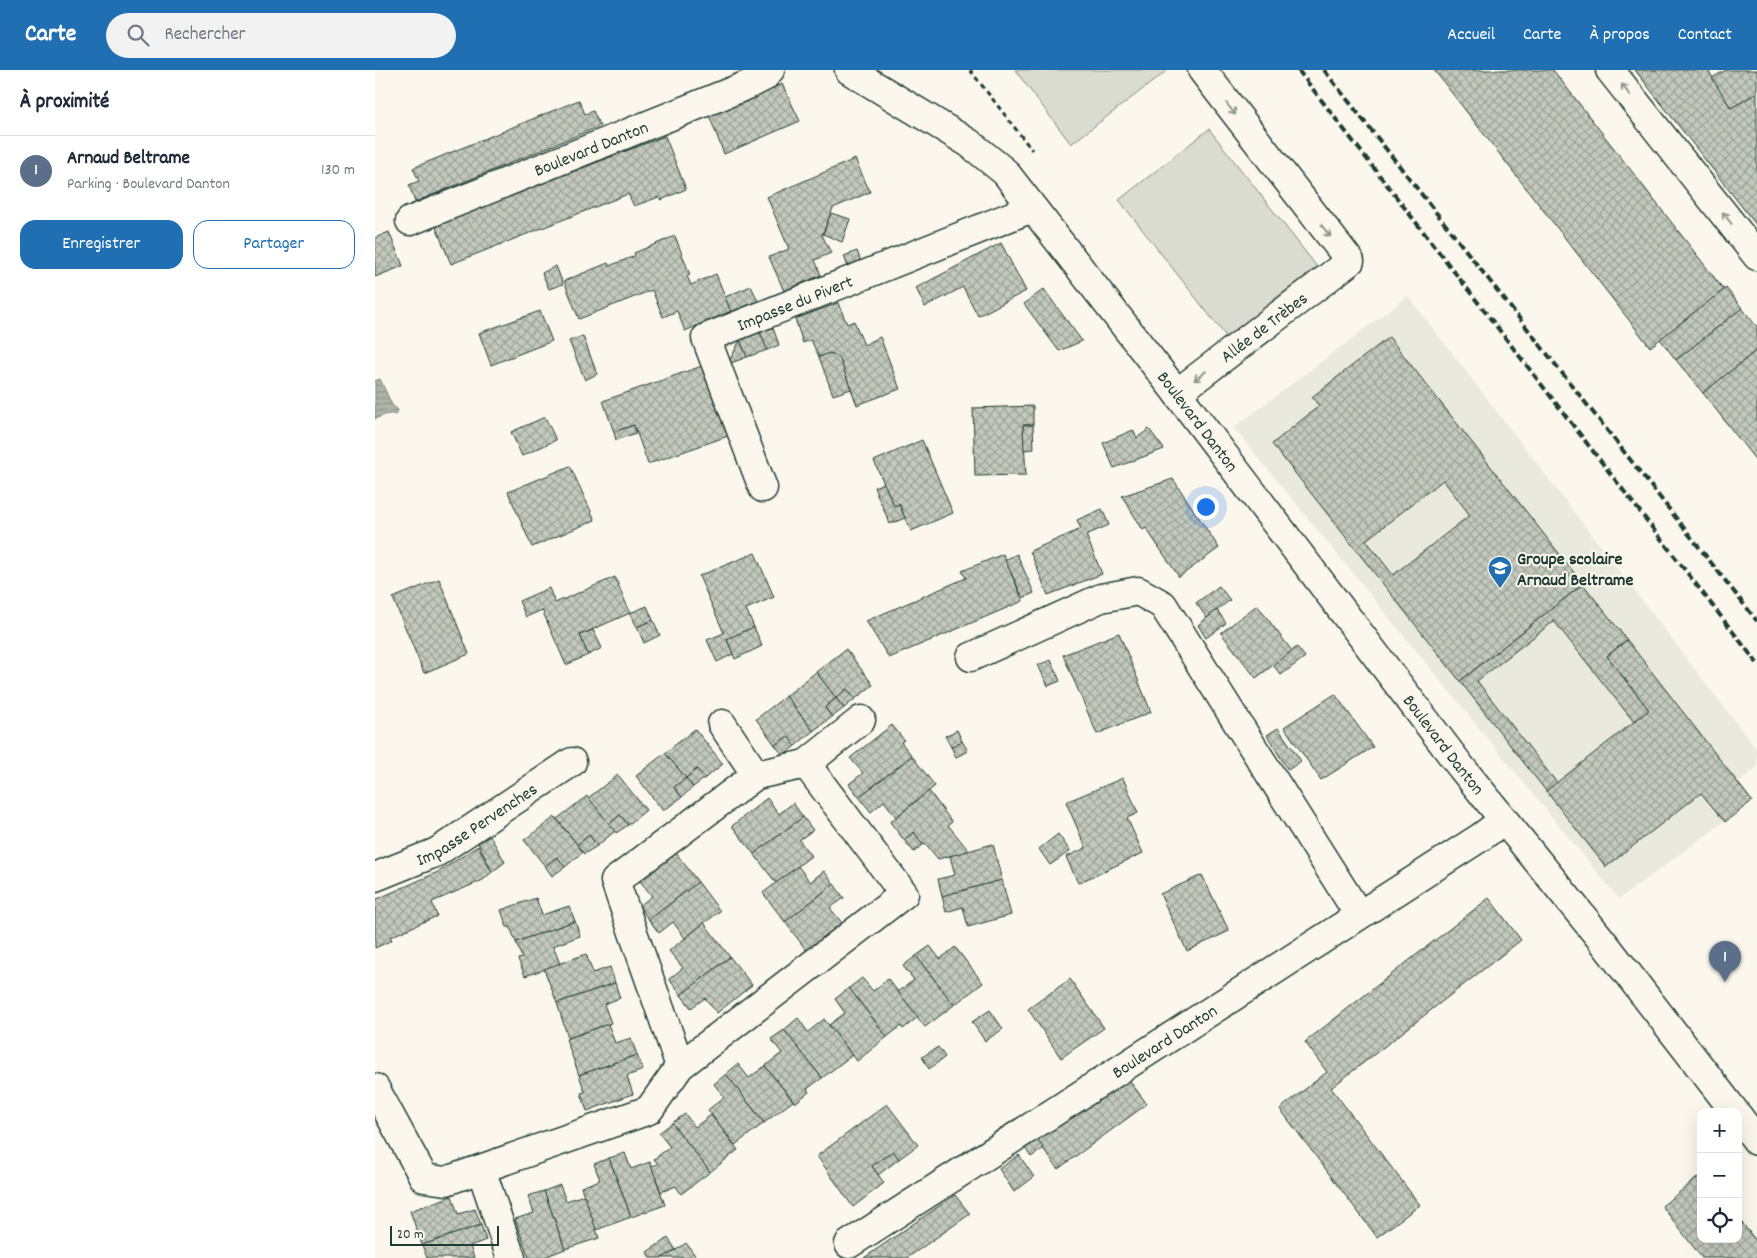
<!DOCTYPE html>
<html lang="fr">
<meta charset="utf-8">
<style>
body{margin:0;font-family:Dekko,sans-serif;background:#f2f2f3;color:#1f2937}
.controls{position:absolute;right:15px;bottom:15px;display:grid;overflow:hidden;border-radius:10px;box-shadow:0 5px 20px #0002}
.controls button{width:45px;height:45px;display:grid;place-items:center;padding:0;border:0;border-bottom:1px solid #e0e1e3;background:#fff;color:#1f2937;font:25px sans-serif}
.scale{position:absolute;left:15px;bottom:12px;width:109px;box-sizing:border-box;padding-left:5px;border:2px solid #1f3d34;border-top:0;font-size:14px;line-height:18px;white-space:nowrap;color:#1f3d34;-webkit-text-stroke:4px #fbf7ec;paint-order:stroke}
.you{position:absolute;left:830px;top:436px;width:18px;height:18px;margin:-12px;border:4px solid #fff;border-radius:50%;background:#1a73e8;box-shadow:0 0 0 8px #1a73e833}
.badge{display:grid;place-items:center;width:32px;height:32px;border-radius:50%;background:#1f6fb2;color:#fff;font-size:16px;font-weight:700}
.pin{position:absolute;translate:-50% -41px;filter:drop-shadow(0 1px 2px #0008)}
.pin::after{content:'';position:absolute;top:26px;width:18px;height:15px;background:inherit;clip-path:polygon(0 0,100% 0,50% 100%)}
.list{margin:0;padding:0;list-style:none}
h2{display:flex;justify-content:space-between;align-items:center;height:65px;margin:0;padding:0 20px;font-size:21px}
h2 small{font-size:16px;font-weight:400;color:#747a83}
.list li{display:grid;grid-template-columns:32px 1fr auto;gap:15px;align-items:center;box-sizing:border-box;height:70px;padding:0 20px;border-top:1px solid #e0e1e3}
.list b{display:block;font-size:19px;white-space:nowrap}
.list p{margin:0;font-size:16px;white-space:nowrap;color:#747a83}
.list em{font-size:16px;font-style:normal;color:#747a83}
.actions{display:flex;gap:10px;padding:15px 20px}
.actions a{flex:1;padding:11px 0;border:1px solid #1f6fb2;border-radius:15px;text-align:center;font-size:18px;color:#1f6fb2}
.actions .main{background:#1f6fb2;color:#fff}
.icon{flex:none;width:28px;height:28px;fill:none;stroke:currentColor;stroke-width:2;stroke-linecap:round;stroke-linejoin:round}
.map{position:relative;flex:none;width:1382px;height:1188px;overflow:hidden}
header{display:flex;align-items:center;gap:30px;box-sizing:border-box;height:70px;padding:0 25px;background:#1f6fb2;color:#fff}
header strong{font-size:24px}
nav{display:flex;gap:28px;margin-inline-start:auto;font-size:18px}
.search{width:350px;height:45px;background:#f2f2f3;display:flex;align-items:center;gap:12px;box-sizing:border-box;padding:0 18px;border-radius:28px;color:#747a83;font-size:19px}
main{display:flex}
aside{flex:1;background:#fff}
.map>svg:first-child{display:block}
</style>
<header>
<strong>Carte</strong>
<div class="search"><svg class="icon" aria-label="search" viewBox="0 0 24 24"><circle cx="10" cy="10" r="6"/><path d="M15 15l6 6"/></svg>Rechercher</div>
<nav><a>Accueil</a><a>Carte</a><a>À propos</a><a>Contact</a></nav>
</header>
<main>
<aside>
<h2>À proximité<small></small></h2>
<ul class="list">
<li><span class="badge" style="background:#5c6f8a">1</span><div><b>Arnaud Beltrame</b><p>Parking · Boulevard Danton</p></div><em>130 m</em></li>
</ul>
<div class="actions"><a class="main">Enregistrer</a><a>Partager</a></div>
</aside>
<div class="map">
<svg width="1382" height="1188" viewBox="0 0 1382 1188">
<defs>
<pattern id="water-rules" width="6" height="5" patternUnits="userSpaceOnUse" patternTransform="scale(1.25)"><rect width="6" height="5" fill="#adb4aa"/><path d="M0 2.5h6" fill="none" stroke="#8c948b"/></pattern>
<pattern id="building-cross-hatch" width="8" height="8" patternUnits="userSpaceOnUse" patternTransform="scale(1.25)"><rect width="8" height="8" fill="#c4c9be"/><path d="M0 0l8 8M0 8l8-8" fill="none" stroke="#9fa49b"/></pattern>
</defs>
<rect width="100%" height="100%" fill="#fbf7ec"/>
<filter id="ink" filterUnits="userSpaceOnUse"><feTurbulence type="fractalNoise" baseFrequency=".02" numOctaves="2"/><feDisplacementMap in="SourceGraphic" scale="10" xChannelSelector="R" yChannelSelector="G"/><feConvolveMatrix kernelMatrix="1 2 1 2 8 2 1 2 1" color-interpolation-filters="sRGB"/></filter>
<g filter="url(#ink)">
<!-- built -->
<polygon fill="#eae9de" points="1033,226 1382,680 1382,697 1364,713 1377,731 1244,829 859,358"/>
<!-- pitch -->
<g fill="#dbdcd1" stroke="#7d8c82">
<polygon points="640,0 793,0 696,74"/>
<polygon points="834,59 947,203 857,274 744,130"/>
</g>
<!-- water -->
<path fill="url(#water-rules)" stroke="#74847b" d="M5,309L17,335L23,340L21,345C14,342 7,346 0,349V311Z"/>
<!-- building -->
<g fill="url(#building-cross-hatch)" stroke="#1f3d34" fill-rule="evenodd">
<polygon points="1059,0 1178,0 1349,220 1275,277"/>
<polygon points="1260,0 1333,0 1356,38 1382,23 1382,156"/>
<polygon points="1351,0 1382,0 1382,23 1356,38 1337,8"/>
<polygon points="407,14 425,51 349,84 334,45"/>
<polygon points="204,30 210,44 218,41 225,56 40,132 34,115 44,111 38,98"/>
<polygon points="290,66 311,119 286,130 284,127 259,136 253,124 76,194 60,155"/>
<polygon points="480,89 495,122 458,138 447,165 456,183 440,190 446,205 409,221 394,187 414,179 392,127"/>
<polygon points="456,143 475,149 467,172 448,164"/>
<polygon points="14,162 28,196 0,207 0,168"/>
<polygon points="300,166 315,205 312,206 316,215 341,204 356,241 310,261 302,241 288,247 277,220 204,249 189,211 233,193 234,196 260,186 259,183"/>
<polygon points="626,173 651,221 603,246 588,217 550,237 541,218"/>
<polygon points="482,181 486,192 473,197 469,186"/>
<polygon points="181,196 188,214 174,219 167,203"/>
<polygon points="376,216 383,231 356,242 350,227"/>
<polygon points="1351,218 1367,238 1301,290 1285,269"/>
<polygon points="669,219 681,236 707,271 684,281 649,234"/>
<polygon points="463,233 472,254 479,251 489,275 505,267 525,319 482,335 464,287 455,283 444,287 436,270 428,273 420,249"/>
<polygon points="1367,238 1382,257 1382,280 1328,323 1301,290"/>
<polygon points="165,241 177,271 116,295 104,263"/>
<polygon points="398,258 404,275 392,280 385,262"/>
<polygon points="385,262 392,280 372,287 365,270"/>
<polygon points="208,266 222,304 210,310 194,271"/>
<path d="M1014,267L1208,514L1085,611L897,374L944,336L937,327ZM1068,410L1095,445L1018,505L991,470Z"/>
<polygon points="365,270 372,287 356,293 355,290"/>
<polygon points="1382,280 1382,392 1328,323"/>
<polygon points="455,283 464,287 476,319 458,325 444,287"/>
<polygon points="327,296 353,366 273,394 259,355 239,362 228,331"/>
<polygon points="658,336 658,355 648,355 651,405 600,406 598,338"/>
<polygon points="170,347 181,370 147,386 136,362"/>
<polygon points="259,355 261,363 241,370 239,362"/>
<polygon points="648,355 658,355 659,379 649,380"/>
<polygon points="774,359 789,379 739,398 728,373 758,360 762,368"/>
<polygon points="547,370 578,443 536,461 524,434 519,436 499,391"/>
<polygon points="195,396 220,450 157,477 133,422"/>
<polygon points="798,409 844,478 804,507 771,458 768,460 747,426"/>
<polygon points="509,413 519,436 524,434 530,448 515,454 499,417"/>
<polygon points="727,439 734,455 711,465 727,504 673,525 655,481 706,459 702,450"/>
<polygon points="380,483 399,527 371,539 379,557 352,569 358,584 342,592 332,570 349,563 324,506"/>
<polygon points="628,484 648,531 514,588 491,551 591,508 587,501"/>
<polygon points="642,484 659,523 648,528 630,490"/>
<polygon points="240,507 255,543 205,565 213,585 191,595 167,540 151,547 144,531 174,518 180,533"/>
<polygon points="64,509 94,584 49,603 18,528"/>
<polygon points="1208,514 1252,570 1232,586 1274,640 1259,652 1179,551 1102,611 1182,713 1171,721 1085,611"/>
<polygon points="844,516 855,530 832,548 821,533"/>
<polygon points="882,535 917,581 881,608 846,563"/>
<polygon points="272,536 278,550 262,557 255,543"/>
<polygon points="842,540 851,553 831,568 823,555"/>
<polygon points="278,550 285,565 269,573 262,557"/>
<polygon points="379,557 387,576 360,589 352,569"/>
<polygon points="218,560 227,578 213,585 205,565"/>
<polygon points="744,563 776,642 722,664 688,585"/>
<polygon points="1252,570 1377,731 1350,752 1326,723 1231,797 1171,721 1274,640 1232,586"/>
<polygon points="922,577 930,587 906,605 898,595"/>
<polygon points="471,579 498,615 480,629 472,619 461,628 441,602"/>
<polygon points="676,590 685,611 673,616 663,595"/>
<polygon points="441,602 461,628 450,637 457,647 438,661 411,626"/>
<polygon points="472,619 480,629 469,638 461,628"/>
<polygon points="960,624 998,677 946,710 909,657"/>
<polygon points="411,626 438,661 420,676 413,666 400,675 381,649"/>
<polygon points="461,628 469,638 457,647 450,637"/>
<polygon points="517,655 529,670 526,672 537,686 484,727 474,714 488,703 475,688"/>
<polygon points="903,658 926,691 913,700 892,665"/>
<polygon points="320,659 348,694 330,708 322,699 311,708 290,683"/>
<polygon points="582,660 587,671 576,677 570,666"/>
<polygon points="413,666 420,676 408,685 400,675"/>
<polygon points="587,671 593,681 581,687 576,677"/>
<polygon points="290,683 311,708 299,717 307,727 288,741 261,706"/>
<polygon points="537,686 560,716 521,747 509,731 496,742 484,727"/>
<polygon points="322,699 330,708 318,717 311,708"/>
<polygon points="243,705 271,740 253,755 245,745 234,754 213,728"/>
<polygon points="311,708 318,717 307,727 299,717"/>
<polygon points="748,708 763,743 752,748 768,783 703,813 691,787 711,778 691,732"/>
<polygon points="554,721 577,752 573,755 594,781 563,789 550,773 548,775 539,762 529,770 515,752"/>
<polygon points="212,726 240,761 222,776 214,765 202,775 182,749"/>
<polygon points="392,728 404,744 418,733 428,747 379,784 357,756"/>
<polygon points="245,745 253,755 241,763 234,754"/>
<polygon points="180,747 208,782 190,797 182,787 170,796 149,770"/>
<polygon points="428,747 438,760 424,770 436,786 401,813 379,784"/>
<polygon points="539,762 548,775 539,782 529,770"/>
<polygon points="683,764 695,781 675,795 664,779"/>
<polygon points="214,765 222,776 209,784 202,775"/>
<polygon points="115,766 130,792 117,802 103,773"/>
<polygon points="618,774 627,810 567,826 563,809 580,805 575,786"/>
<polygon points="103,776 117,802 108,810 57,832 62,846 15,867 17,870 0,878 0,830 63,802"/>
<polygon points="301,783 323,812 274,850 264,836 277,826 265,811"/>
<polygon points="182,787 190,797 177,806 170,796"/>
<polygon points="423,796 435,812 449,801 459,814 410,852 388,823"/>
<polygon points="827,805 854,861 812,881 785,824"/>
<polygon points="627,810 636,845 593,857 588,837 571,842 567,826"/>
<polygon points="323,812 345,841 310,868 298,852 284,863 274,850"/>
<polygon points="459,814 469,828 455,838 467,853 432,881 410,852"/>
<polygon points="161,828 167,845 194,836 200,851 141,872 135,857 132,857 126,840"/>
<polygon points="1114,828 1146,870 956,1018 1045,1135 1002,1167 905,1039 952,1002 930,972"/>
<polygon points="200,851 205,866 178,876 185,894 150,906 143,889 147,888 141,872"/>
<polygon points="329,853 355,887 306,925 294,909 308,898 294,881"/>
<polygon points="555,876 565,889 580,877 608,913 579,935 541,886"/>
<polygon points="211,884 218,903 235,897 240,913 182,933 169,899"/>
<polygon points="541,886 579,935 550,957 523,922 539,910 528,896"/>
<polygon points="355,887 377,915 342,943 330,928 316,938 306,925"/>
<polygon points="487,908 498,921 513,909 543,947 528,959 526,956 512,967 474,918"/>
<polygon points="695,909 729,958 686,988 653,939"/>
<polygon points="240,913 245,928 229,934 236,953 193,968 182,933"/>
<polygon points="474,918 512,967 482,991 454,955 470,943 460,929"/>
<polygon points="615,940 628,959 610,971 597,952"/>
<polygon points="423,948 433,962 449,949 477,985 447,1008 409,960"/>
<polygon points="233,954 240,973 256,968 262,985 204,1005 191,969"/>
<polygon points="409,960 447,1008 432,1019 434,1022 420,1033 390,996 407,983 396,969"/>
<polygon points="563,977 570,987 554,999 547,987"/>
<polygon points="262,985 268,1000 252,1006 258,1024 212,1041 206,1023 210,1022 204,1005"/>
<polygon points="363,994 374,1008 390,996 418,1031 389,1053 351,1004"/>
<polygon points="351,1004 389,1053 360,1075 333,1040 349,1027 339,1014"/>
<polygon points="751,1006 772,1034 683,1099 662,1070"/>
<polygon points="512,1034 543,1075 524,1089 518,1081 497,1096 509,1113 478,1137 442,1086"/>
<polygon points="310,1044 320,1057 336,1045 363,1080 335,1102 297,1053"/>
<polygon points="297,1053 335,1102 306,1124 301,1116 286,1122 276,1096 283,1094 279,1089 295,1077 284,1063"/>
<polygon points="662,1070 669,1078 656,1087 650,1078"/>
<polygon points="518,1081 524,1089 503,1105 497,1096"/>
<polygon points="250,1083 256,1099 275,1092 290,1135 256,1147 234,1088"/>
<polygon points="644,1085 659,1107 639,1122 624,1099"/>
<polygon points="234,1088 256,1147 221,1160 206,1117 225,1110 219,1094"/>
<polygon points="1326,1105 1326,1169 1363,1169 1363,1148 1382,1172 1382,1188 1327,1188 1287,1136"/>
<polygon points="185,1115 191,1131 209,1125 224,1168 190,1179 169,1121"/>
<polygon points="169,1121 190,1179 167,1188 154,1188 140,1149 159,1143 153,1126"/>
<polygon points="580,1125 595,1144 532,1188 489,1188"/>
<polygon points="77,1126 83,1144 100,1139 106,1155 47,1175 35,1141"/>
<polygon points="106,1155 111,1170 95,1176 99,1188 52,1188 47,1175"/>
<polygon points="293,1168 301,1180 287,1188 275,1188 272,1182"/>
<polygon points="311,1173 322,1188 287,1188 301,1180"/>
</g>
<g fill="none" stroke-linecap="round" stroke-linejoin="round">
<defs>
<g id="minor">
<polyline points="1235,0 1382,186"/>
<path id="s1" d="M35,151L375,14L389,7L395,0"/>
<path id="s2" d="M802,323L975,191L827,0"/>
<path id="s3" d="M388,418L331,268L657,138"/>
<polyline points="596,587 726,528 763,521 788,535 984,845"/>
<polyline points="347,654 381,705"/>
<polyline points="431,694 486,650"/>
<path id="s4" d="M0,807L62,782L197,692"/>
<polyline points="0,1018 49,1108 71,1111 274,1040 305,996 529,824 431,694 381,705 240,811 305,996"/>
<polyline points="106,1099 136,1188"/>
<path id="s5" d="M474,1174L1106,767L1129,750"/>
</g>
<g id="major">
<path id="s6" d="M474,0L594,73L630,102L802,323L1086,697L1229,873L1360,1042"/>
<polyline points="1363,1046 1382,1071"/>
</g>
</defs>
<!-- minor casing -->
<use href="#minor" stroke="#1f3d34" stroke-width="31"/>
<!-- major casing -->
<use href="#major" stroke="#1f3d34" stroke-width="31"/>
<!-- path -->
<polyline stroke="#1f3d34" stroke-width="3" stroke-dasharray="5 4" stroke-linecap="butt" points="595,0 657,80"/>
<!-- minor -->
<use href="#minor" stroke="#fbf7ec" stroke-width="28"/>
<!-- major -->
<use href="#major" stroke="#fbf7ec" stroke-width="28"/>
<!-- rail -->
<g stroke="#1f3d34" stroke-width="4" stroke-dasharray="8 4" stroke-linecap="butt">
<polyline points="923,0 1382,593"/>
<polyline points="949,0 1382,551"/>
</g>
</g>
<!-- one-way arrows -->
<defs><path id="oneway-shaft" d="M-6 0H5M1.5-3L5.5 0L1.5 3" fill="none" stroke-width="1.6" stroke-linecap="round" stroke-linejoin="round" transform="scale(1.25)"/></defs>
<g stroke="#8d9a90">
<use href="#oneway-shaft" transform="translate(1251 20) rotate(-128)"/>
<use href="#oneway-shaft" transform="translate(856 39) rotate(52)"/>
<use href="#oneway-shaft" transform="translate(1352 148) rotate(-128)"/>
<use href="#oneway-shaft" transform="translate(951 161) rotate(52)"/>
<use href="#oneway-shaft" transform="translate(825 306) rotate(142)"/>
</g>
</g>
<!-- icons -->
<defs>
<symbol id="school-pin" viewBox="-11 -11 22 30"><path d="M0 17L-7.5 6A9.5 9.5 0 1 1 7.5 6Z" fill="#1f6fb2" stroke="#fbf7ec"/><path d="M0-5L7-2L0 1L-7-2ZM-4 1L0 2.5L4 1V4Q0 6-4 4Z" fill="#fff"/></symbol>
</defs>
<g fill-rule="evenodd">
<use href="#school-pin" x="1111" y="484" width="28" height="38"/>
</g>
<g text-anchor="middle" stroke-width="4" stroke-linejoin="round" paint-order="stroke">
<!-- street labels -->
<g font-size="18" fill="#1f3d34" stroke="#fbf7ec">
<text dy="6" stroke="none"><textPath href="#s1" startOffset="195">Boulevard Danton</textPath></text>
<text dy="6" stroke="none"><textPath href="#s3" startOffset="256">Impasse du Pivert</textPath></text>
<text dy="6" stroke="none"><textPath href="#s2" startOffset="109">Allée de Trèbes</textPath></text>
<text dy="6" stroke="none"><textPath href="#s6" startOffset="502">Boulevard Danton</textPath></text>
<text dy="6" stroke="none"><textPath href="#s6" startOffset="908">Boulevard Danton</textPath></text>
<text dy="6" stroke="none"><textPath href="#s4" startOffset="115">Impasse Pervenches</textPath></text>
<text dy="6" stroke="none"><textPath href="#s5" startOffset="375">Boulevard Danton</textPath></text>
</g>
<!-- poi labels -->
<g font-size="18" font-weight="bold" fill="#1f3d34" stroke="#fbf7ec" text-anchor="start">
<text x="1142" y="494">Groupe scolaire<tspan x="1142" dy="21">Arnaud Beltrame</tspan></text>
</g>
</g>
</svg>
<div class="controls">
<button>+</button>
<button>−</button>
<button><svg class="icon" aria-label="locate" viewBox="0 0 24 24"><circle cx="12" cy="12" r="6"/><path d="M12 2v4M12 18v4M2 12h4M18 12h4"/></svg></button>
</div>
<div class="scale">20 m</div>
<div class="you"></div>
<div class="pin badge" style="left:1350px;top:912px;background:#5c6f8a">1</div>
</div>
</main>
